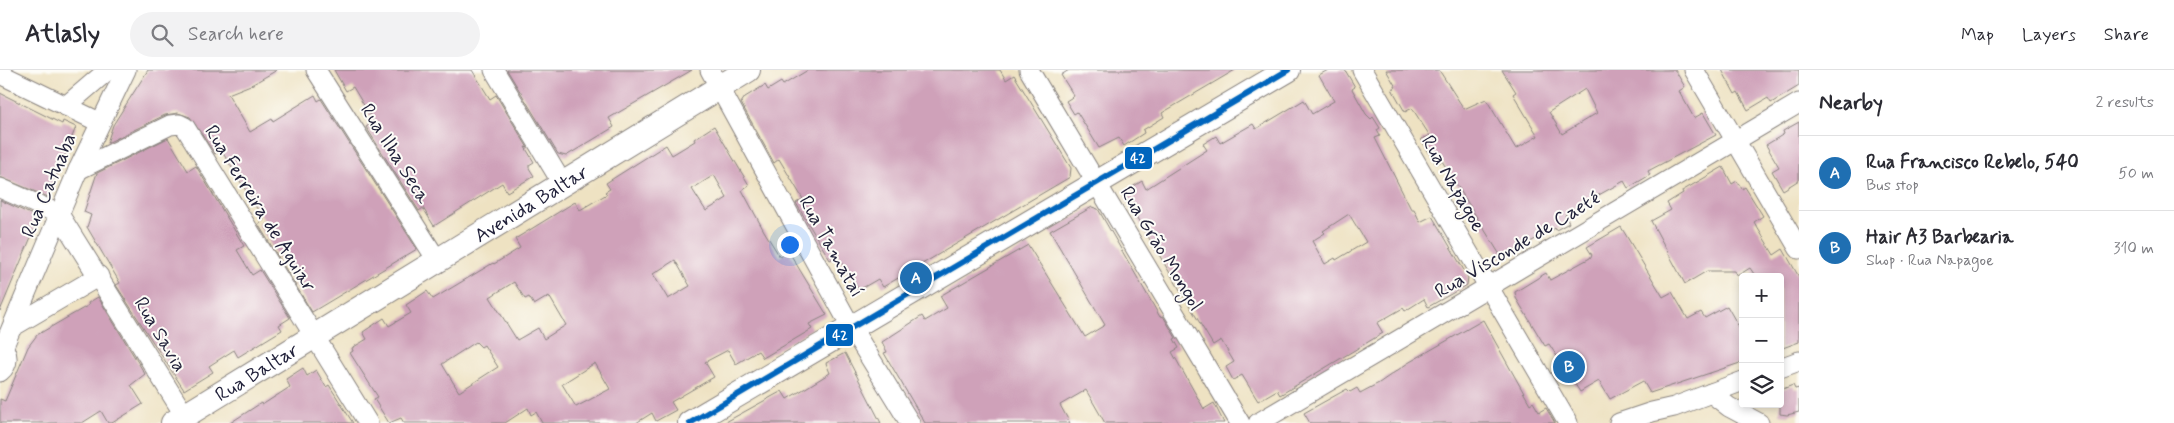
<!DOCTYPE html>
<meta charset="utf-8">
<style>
body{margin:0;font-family:Mynerve,sans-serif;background:#f2f2f3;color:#2b2b33}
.controls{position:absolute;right:15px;bottom:15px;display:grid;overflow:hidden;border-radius:5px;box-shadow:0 2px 8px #0003}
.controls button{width:45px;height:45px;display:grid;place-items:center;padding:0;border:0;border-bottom:1px solid #e1e1e2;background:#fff;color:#2b2b33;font:25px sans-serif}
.you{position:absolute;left:789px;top:174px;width:18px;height:18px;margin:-12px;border:4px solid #fff;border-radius:50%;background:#1a73e8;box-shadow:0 0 0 8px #1a73e833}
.badge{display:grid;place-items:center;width:32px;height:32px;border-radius:50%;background:#1f6fb2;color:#fff;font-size:16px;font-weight:700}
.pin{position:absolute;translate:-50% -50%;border:2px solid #fff;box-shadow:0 1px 5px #0006}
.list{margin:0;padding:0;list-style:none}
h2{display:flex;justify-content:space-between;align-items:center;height:65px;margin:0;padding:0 20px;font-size:21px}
h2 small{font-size:16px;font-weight:400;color:#7c7c81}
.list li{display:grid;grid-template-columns:32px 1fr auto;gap:15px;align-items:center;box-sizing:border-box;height:75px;padding:0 20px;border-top:1px solid #e1e1e2}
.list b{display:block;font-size:19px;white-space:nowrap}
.list p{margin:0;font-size:16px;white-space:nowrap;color:#7c7c81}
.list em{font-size:16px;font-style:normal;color:#7c7c81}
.icon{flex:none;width:28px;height:28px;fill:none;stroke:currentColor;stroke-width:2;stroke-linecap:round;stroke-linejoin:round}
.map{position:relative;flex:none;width:1799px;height:353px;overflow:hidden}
header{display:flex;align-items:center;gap:30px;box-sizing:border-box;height:70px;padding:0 25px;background:#fff;border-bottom:1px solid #e1e1e2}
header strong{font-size:24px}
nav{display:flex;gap:28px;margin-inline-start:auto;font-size:18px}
.search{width:350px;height:45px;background:#f2f2f3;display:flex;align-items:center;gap:12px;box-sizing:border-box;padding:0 18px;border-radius:28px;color:#7c7c81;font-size:19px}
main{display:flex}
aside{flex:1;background:#fff}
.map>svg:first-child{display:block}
</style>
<header>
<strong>Atlasly</strong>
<div class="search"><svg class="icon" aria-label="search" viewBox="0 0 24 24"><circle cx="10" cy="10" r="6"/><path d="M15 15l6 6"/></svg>Search here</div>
<nav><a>Map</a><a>Layers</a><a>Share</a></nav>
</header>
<main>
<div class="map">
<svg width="1799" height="353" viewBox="0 0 1799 353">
<rect width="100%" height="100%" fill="#fdfcf7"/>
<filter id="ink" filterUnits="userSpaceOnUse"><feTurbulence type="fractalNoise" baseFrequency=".02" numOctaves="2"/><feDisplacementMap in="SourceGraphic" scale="10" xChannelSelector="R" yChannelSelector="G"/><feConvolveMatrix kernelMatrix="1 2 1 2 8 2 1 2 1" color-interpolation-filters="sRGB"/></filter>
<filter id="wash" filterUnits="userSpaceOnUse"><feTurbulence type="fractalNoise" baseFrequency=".0096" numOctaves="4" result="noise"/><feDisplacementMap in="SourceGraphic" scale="20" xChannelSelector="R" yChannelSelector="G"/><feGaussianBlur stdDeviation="1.12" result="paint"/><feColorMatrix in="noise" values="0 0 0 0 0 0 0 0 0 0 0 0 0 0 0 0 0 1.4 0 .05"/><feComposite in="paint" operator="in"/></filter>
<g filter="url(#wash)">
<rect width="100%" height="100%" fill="#eee2c2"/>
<g id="blocks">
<!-- building -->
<g fill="#cfa1b9" fill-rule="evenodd">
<polygon points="148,0 277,0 253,14 228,24 250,62 272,49 273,51 315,25 318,31 321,29 417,179 312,242 258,154 264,150 221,80 215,84 190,47 178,43 165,45 107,73 113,55"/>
<polygon points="334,0 472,0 490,29 496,25 528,78 525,77 534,92 529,95 529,98 534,106 507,122 502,113 434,156 423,138 419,141 366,57 374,52 353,17 346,21"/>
<polygon points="507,0 692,0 609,48 614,57 566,86 558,84"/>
<polygon points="808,0 1000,0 1006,10 1014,5 1071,98 1070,107 883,217 878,209 859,220 837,186 830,190 796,133 803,129 779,89 774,93 741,33 745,27 765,15 768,20 781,12 783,15"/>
<polygon points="1069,0 1235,0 1162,43 1164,47 1143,60 1144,63 1124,76 1119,68 1099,78 1077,42 1074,44 1066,31 1074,26 1061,5"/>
<path d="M1328,0H1345L1355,17L1352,19L1366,44L1371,49L1373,47L1380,58L1377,60L1380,66L1375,68L1411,139H1414L1420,152L1432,146L1468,207L1467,215L1428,237L1424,229L1405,241L1403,238L1377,253L1383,263L1280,325L1277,320L1258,331L1242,305L1233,310L1226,297L1234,292L1221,270L1213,275L1125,128L1129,119L1142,111L1146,119L1207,80L1203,74L1216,66L1220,73L1253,54L1256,59L1304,30L1312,44L1334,31L1319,5ZM1349,144L1366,172L1336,190L1335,188L1325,194L1312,171L1325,163L1323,161Z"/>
<path d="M1386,0H1439L1464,39L1486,29L1516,79L1538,66L1513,24L1516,22L1502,0H1675L1685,17L1679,21L1694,48L1703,43L1716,65L1648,101L1650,105L1628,118L1624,111L1577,137L1565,145L1569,153L1556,160L1555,158L1502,188L1442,91L1436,94L1421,69L1430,66L1412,38L1405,42L1392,19L1396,17ZM1585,19L1597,43L1562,64L1549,42Z"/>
<polygon points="1722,0 1799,0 1799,16 1771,33 1768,28 1748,40 1738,22 1735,24"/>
<polygon points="0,23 62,54 63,51 76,57 48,127 0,107"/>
<polygon points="1799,52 1799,110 1783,120 1772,101 1779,97 1766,75 1784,64 1783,61"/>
<path d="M714,56L749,115L742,120L764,161L780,187L789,182L827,245L809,254L812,259L763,288L758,281L736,294L728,280L705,292L714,307L671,332L676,340L656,351L652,343L636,353H542L536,342L531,345L528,338L505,353H404L401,348L389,353L374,329L378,327L350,283L353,281L352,278L367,269L363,262L384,248L389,256L411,243L406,235L427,221L433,229L493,193L494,194L520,178L515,169L575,132L580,140L607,124L605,122L610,119L606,113L666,75L672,85L695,71L694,69ZM714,105L727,128L706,141L692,119ZM675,190L690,216L668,229L653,204ZM514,212L525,229L529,227L534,235L549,226L566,255L544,269L538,258L517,270L490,227ZM476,272L481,277L484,275L498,297L459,322L442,294ZM595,293L610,319L576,337L562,314Z"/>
<polygon points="168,68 188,101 196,96 244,176 237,180 252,205 260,200 290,248 279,255 282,260 238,287 234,280 209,296 213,302 184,320 116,215 120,213 87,157 91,145 84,142 97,103"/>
<polygon points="1723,97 1732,114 1737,111 1742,119 1745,117 1763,146 1754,152 1774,185 1783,179 1799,207 1799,272 1780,279 1780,207 1756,207 1750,198 1737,206 1734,201 1707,201 1685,214 1651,151 1671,140 1667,133 1683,123 1682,121"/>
<polygon points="0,130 39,148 0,241"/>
<polygon points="1092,137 1098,139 1160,247 1163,246 1176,268 1174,269 1179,278 1172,282 1204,339 1214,333 1224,353 1105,353 1086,320 1060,335 1070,353 925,353 884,283 887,282 882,272 922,246 925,251 947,238 940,226 1028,175 1085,267 1105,255 1050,161"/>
<polygon points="1621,157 1663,227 1672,222 1688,249 1701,242 1705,248 1727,236 1743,264 1743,292 1650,323 1643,311 1610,329 1599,311 1580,322 1549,274 1545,276 1516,228 1515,222 1546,203 1550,210 1590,188 1592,185 1587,177"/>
<polygon points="98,227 145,304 131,315 143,334 112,353 108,353 101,341 82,353 0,353 0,329 5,331 28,277 37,265 89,235 88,233"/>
<polygon points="1483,250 1530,334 1533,332 1539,342 1546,338 1555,353 1310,353 1304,343 1347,319 1350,322 1357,318 1360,323 1379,313 1408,293"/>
<polygon points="845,283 881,353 724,353 782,321 787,329 804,319 830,303 826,293"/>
<polygon points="303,298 307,306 316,300 326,317 329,315 353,353 230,353 261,333 262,335 290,317 286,309"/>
<polygon points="1793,315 1795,319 1799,318 1799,342 1787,345 1780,344 1780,320"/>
</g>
</g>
</g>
<g filter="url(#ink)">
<use href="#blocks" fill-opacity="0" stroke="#88827e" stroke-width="1"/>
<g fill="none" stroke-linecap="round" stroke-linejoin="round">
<defs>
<g id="minor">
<polyline points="316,0 437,190"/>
<polyline points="494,0 562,113"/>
<polyline points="710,0 851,257 910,353"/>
<polyline points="1029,0 1240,353"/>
<polyline points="1362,0 1568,353"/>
<polyline points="1694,0 1799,179"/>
<polyline points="0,4 99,52"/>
<polyline points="66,36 108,0"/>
<polyline points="78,100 170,55 179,54 185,57 368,353"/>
<polyline points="0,118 59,144 185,346"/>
<polyline points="14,256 99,206"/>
<path d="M0,276C10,283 9,294 0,302"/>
<polyline points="3,278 78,100 126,0"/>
<polyline points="1780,298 1799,291"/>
<polyline points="1711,323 1729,337 1759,353"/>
<polyline points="1258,353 1799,33"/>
<polyline points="1619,353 1652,342 1674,337 1743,311"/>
</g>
<g id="tertiary">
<path id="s1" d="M173,353L748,0"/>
<polyline points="690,353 1288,0"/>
</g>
</defs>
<!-- minor casing -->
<use href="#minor" stroke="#88827e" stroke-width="21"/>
<!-- tertiary casing -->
<use href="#tertiary" stroke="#88827e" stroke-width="26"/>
<!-- minor -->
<use href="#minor" stroke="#fff" stroke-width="19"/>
<!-- tertiary -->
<use href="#tertiary" stroke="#fff" stroke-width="24"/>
<defs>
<polyline id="bus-1" points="690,353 1288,0"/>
</defs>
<!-- bus-1 casing -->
<use href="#bus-1" stroke="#fdfcf7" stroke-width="10"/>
<!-- bus-1 -->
<use href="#bus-1" stroke="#0065bd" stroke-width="6"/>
</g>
</g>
<g text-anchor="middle" stroke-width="4" stroke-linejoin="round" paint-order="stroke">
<!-- street labels -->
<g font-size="20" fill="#22223b" stroke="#fdfcf7">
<text transform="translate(396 83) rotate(58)" y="7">Rua Ilha Seca</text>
<text transform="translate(1454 113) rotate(60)" y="7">Rua Napagoe</text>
<text transform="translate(48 115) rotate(-67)" y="7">Rua Catuaba</text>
<text dy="7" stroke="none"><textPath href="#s1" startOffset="420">Avenida Baltar</textPath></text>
<text transform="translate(261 138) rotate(58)" y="7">Rua Ferreira de Aguiar</text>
<text transform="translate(1517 174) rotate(-31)" y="7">Rua Visconde de Caeté</text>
<text transform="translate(832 176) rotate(61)" y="7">Rua Tamataí</text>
<text transform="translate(1162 178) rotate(59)" y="7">Rua Grão Mongol</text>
<text transform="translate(161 264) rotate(59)" y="7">Rua Savia</text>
<text dy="7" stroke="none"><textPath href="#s1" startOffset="98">Rua Baltar</textPath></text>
</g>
</g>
<g stroke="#fdfcf7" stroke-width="2">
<rect x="1124" y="76" width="29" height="24" rx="5" fill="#0065bd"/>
<rect x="825" y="253" width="29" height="24" rx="5" fill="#0065bd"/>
</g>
<g font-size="14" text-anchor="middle" font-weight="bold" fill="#fff">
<text x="1138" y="93">42</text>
<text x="840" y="270">42</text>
</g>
</svg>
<div class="controls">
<button>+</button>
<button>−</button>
<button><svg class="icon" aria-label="layers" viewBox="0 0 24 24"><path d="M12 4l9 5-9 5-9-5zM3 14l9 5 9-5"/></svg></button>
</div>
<div class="you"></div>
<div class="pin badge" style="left:916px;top:208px">A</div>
<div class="pin badge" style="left:1569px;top:297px">B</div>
</div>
<aside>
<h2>Nearby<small>2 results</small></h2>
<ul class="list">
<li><span class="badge">A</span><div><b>Rua Francisco Rebelo, 540</b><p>Bus stop</p></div><em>50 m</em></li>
<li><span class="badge">B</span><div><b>Hair A3 Barbearia</b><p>Shop · Rua Napagoe</p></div><em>310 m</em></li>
</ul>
</aside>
</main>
